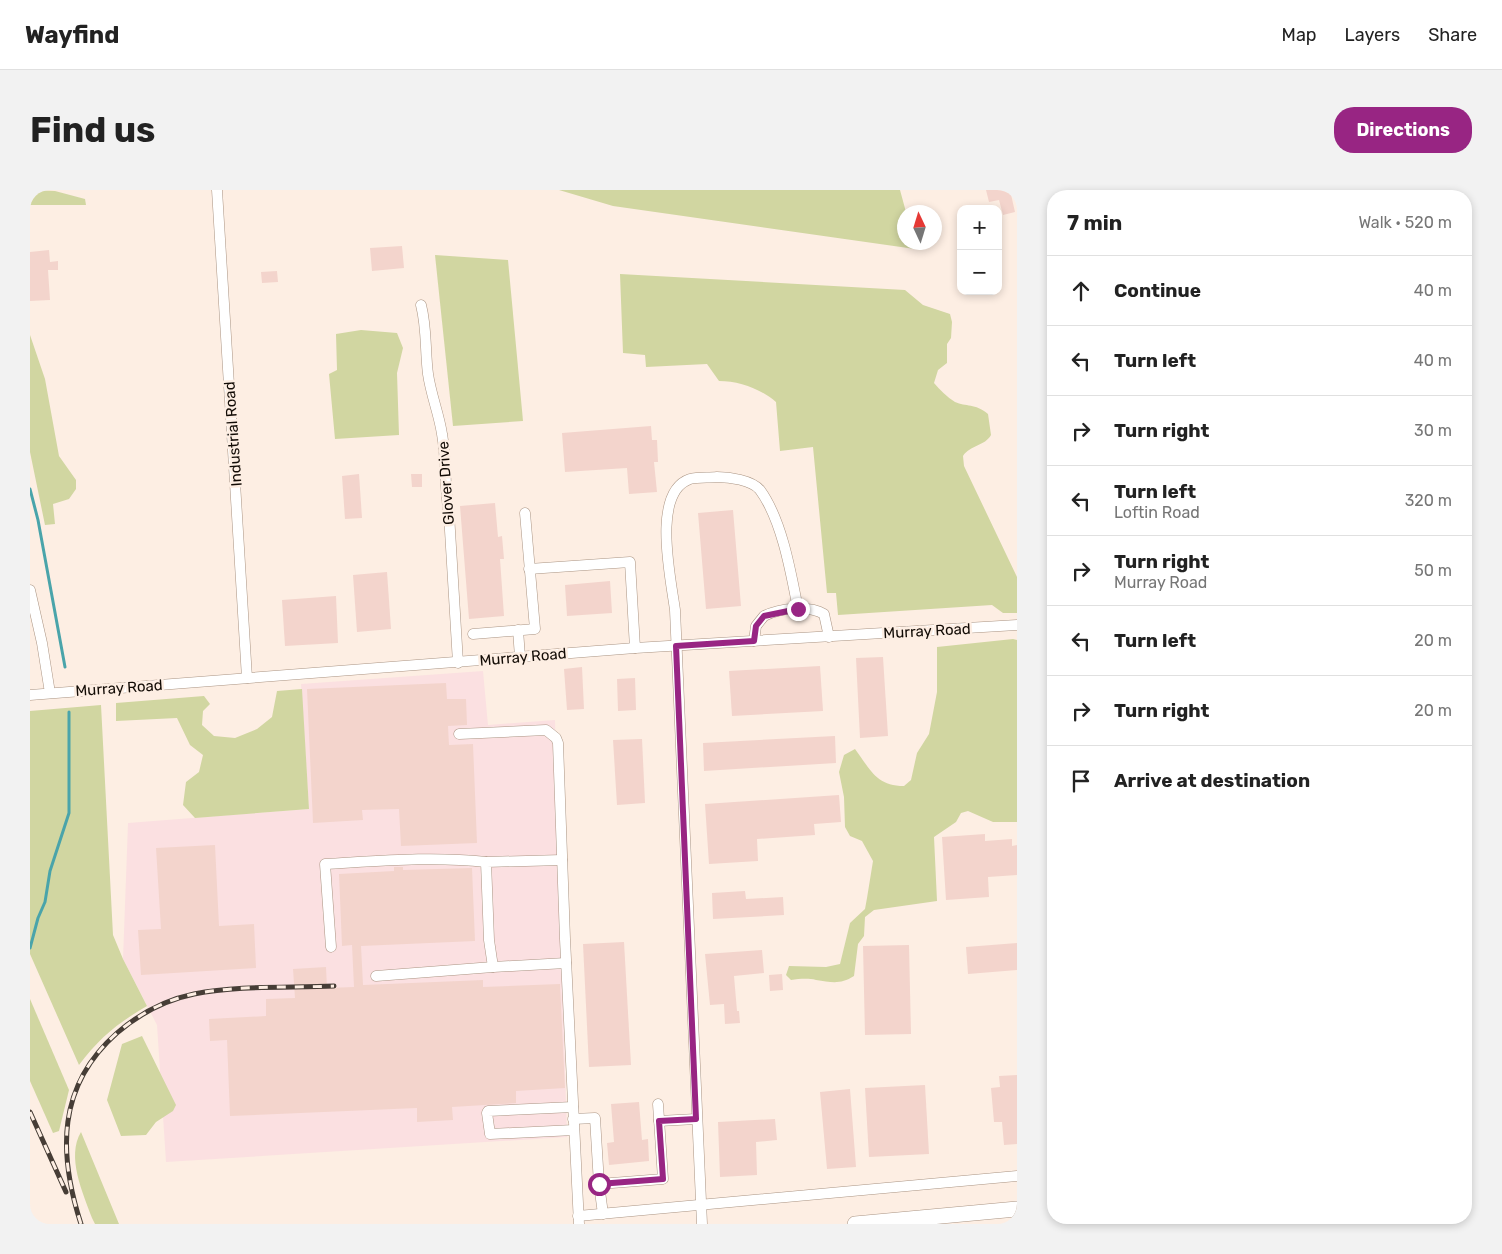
<!DOCTYPE html>
<meta charset="utf-8">
<style>
body{margin:0;font-family:Rubik,sans-serif;background:#f2f2f2;color:#222}
.controls{position:absolute;right:15px;top:15px;display:grid;overflow:hidden;border-radius:10px;box-shadow:0 2px 8px #0003}
.controls button{width:45px;height:45px;display:grid;place-items:center;padding:0;border:0;border-bottom:1px solid #e0e0e0;background:#fff;color:#222;font:25px sans-serif}
.compass{position:absolute;left:867px;top:15px;width:45px;height:45px;border-radius:50%;background:#fff;box-shadow:0 2px 8px #0003;rotate:356deg}
.stop{position:absolute;width:15px;height:15px;margin:-11px;border:4px solid #982583;border-radius:50%;background:#fff}
.stop.end{background:#982583;border-color:#fff;box-shadow:0 1px 5px #0008}
.list{margin:0;padding:0;list-style:none}
h2{display:flex;justify-content:space-between;align-items:center;height:65px;margin:0;padding:0 20px;font-size:21px}
h2 small{font-size:16px;font-weight:400;color:#767676}
.list li{display:grid;grid-template-columns:32px 1fr auto;gap:15px;align-items:center;box-sizing:border-box;height:70px;padding:0 20px;border-top:1px solid #e0e0e0}
.list b{display:block;font-size:19px;white-space:nowrap}
.list p{margin:0;font-size:16px;white-space:nowrap;color:#767676}
.list em{font-size:16px;font-style:normal;color:#767676}
.icon{flex:none;width:28px;height:28px;fill:none;stroke:currentColor;stroke-width:2;stroke-linecap:round;stroke-linejoin:round}
.map{position:relative;flex:none;width:987px;height:1034px;overflow:hidden;border-radius:20px}
header{display:flex;align-items:center;gap:30px;box-sizing:border-box;height:70px;padding:0 25px;background:#fff;border-bottom:1px solid #e0e0e0}
header strong{font-size:24px}
nav{display:flex;gap:28px;margin-inline-start:auto;font-size:18px}
.intro{display:flex;align-items:center;justify-content:space-between;box-sizing:border-box;height:120px;padding:0 30px}
h1{margin:0;font-size:35px}
.button{padding:12px 22px;border-radius:20px;background:#982583;color:#fff;font-size:18px;font-weight:700}
main{display:flex;gap:30px;padding:0 30px}
aside{flex:1;background:#fff;border-radius:20px;box-shadow:0 2px 8px #0003}
.map>svg:first-child{display:block}
</style>
<header>
<strong>Wayfind</strong>
<nav><a>Map</a><a>Layers</a><a>Share</a></nav>
</header>
<div class="intro"><h1>Find us</h1><a class="button">Directions</a></div>
<main>
<div class="map">
<svg width="987" height="1034" viewBox="0 0 987 1034">
<rect width="100%" height="100%" fill="#fdeee3"/>
<!-- industrial -->
<polygon fill="#fbe0e1" points="453,481 458,535 525,530 537,947 136,972 127,835 93,769 98,633 279,619 271,494"/>
<!-- green -->
<g fill="#d1d6a1">
<polygon points="0,0 25,1 55,9 56,15 0,15"/>
<polygon points="529,0 870,0 876,22 874,52 883,53 885,59 583,16"/>
<polygon points="405,65 478,70 493,231 423,236"/>
<path d="M590,84L875,100L893,115L920,124L922,132L921,148L917,154V173L908,180L904,193C910,200 917,207 925,212C936,217 945,213 958,224L961,245C955,256 940,255 933,266L934,276L987,387V423H973L962,415L808,425L806,403H797L783,257L750,261L746,212C731,199 709,191 689,191L677,174L616,177L615,165L593,163Z"/>
<polygon points="331,140 367,143 373,158 367,183 369,245 305,249 299,184 307,180 306,144"/>
<polygon points="0,145 15,189 29,266 46,290 46,299 39,309 23,314 25,334 15,335 0,262"/>
<path d="M983,449L987,450V632H963L938,621L931,623L926,632L904,647L907,711L844,720L835,727L834,746L828,754L824,786C810,795 801,792 786,790C778,788 769,789 761,790L756,785L759,776L796,777L810,774L820,733L835,719L837,708L843,671L832,651L820,646L815,637L814,607L809,582L814,565L825,559C840,579 846,596 874,596L881,590L887,563L899,544L907,502V457Z"/>
<polygon points="272,499 279,619 165,628 153,615 156,592 169,582 173,565 160,555 147,528 86,531 86,513 174,506 180,514 173,521 172,535 184,546 205,548 227,539 242,527 247,501"/>
<path d="M71,515L83,745L93,769L117,816C88,833 70,847 49,875L0,764V521Z"/>
<polygon points="0,809 39,900 29,941 23,943 0,891"/>
<polygon points="112,846 146,915 143,921 126,932 116,945 91,946 77,910 92,854"/>
<path d="M51,942L89,1034H65L62,1028C53,1003 36,967 51,942Z"/>
</g>
<g fill="none" stroke-linecap="round" stroke-linejoin="round">
<!-- stream -->
<g stroke="#4aa4aa" stroke-width="3">
<polyline points="0,299 8,330 35,477"/>
<polyline points="0,758 8,728 15,712 20,681 39,623 39,522"/>
</g>
</g>
<!-- building -->
<g fill="#f3d4cc">
<polygon points="956,0 980,0 985,22 973,25 969,10 959,12"/>
<polygon points="372,56 374,78 342,81 340,58"/>
<polygon points="19,60 20,72 28,71 28,80 18,80 20,110 0,111 0,62"/>
<polygon points="247,81 248,92 232,93 231,82"/>
<polygon points="621,236 622,250 627,250 628,272 624,272 627,302 599,304 597,278 535,282 532,243"/>
<polygon points="329,284 332,328 315,329 312,286"/>
<polygon points="381,284 392,284 392,297 382,297"/>
<polygon points="465,313 468,347 472,346 474,369 470,369 474,426 439,429 430,316"/>
<polygon points="703,320 711,416 676,419 668,323"/>
<polygon points="357,382 361,439 327,442 323,385"/>
<polygon points="580,391 582,423 537,426 535,395"/>
<polygon points="306,406 308,453 255,456 252,410"/>
<polygon points="853,467 858,546 830,548 826,468"/>
<polygon points="790,476 793,521 702,526 699,481"/>
<polygon points="552,477 554,519 537,520 534,479"/>
<polygon points="605,488 606,520 588,521 587,489"/>
<polygon points="416,493 417,509 436,509 437,535 418,536 419,555 443,554 447,653 371,656 369,619 332,620 333,630 283,633 277,499"/>
<polygon points="805,546 806,573 674,581 673,553"/>
<polygon points="612,549 615,613 587,615 583,550"/>
<polygon points="809,605 811,632 784,634 785,645 727,649 728,671 679,674 675,614"/>
<polygon points="955,644 955,651 982,649 982,656 987,655 987,685 958,687 959,707 916,710 912,647"/>
<polygon points="185,655 189,736 224,734 226,778 111,785 108,740 131,739 126,658"/>
<polygon points="364,677 373,677 373,680 442,678 445,751 331,756 333,795 453,790 453,797 530,794 535,898 486,901 486,913 422,917 423,930 387,932 387,918 200,926 197,850 180,851 179,829 236,826 236,809 265,808 263,779 296,777 297,798 324,797 322,755 312,756 309,684 364,681"/>
<polygon points="715,701 716,709 753,707 754,725 683,729 682,703"/>
<polygon points="594,752 601,875 559,877 553,754"/>
<polygon points="987,753 987,780 938,784 936,757"/>
<polygon points="879,755 881,844 835,845 833,756"/>
<polygon points="732,760 734,783 704,786 707,821 709,821 710,833 695,834 694,814 680,815 675,764"/>
<polygon points="752,784 753,800 740,801 739,785"/>
<polygon points="987,885 987,954 974,955 972,932 964,932 961,898 970,897 969,886"/>
<polygon points="895,895 899,964 839,967 835,898"/>
<polygon points="820,899 826,977 797,979 790,902"/>
<polygon points="609,912 612,950 618,949 619,971 579,975 577,953 584,952 581,914"/>
<polygon points="745,929 747,950 726,952 727,985 690,987 688,932"/>
</g>
<g fill="none" stroke-linecap="round" stroke-linejoin="round">
<defs>
<g id="minor">
<polyline points="187,0 217,488"/>
<path d="M391,115C397,138 395,161 398,184C401,205 409,224 412,244C417,271 414,297 419,324L428,473"/>
<polyline points="499,379 600,372 605,458"/>
<polyline points="0,400 12,453 20,503"/>
<polyline points="488,440 490,467"/>
<polyline points="443,444 505,439 495,323"/>
<path d="M724,451L726,436L734,426C750,418 779,415 794,424L799,447"/>
<polyline points="0,505 605,458 987,435"/>
<polyline points="429,544 516,540 526,548 528,553 535,749 549,1034"/>
<polyline points="532,670 456,672 459,750 463,777 536,773"/>
<path d="M301,757L295,674C349,671 402,666 456,672"/>
<polyline points="346,786 463,777"/>
<polyline points="543,917 458,921 457,923 460,944 544,940"/>
<polyline points="543,929 565,928 569,994 573,1024"/>
<polyline points="629,931 666,929"/>
<polyline points="569,994 633,989 628,914"/>
<polyline points="548,1026 987,986"/>
<path d="M672,1034L645,420C641,389 621,302 660,289C668,287 679,288 687,287C699,287 722,290 730,300C752,330 761,383 768,419"/>
</g>
<polyline id="highway" points="825,1034 987,1019"/>
</defs>
<!-- minor casing -->
<use href="#minor" stroke="#aa9483" stroke-width="11"/>
<!-- highway casing -->
<use href="#highway" stroke="#aa9483" stroke-width="16"/>
<!-- minor -->
<use href="#minor" stroke="#fff" stroke-width="10"/>
<!-- highway -->
<use href="#highway" stroke="#fff" stroke-width="15"/>
<defs>
<g id="rail">
<polyline points="0,922 36,1002"/>
<path d="M51,1034C28,963 27,896 87,843C109,824 135,810 164,804C209,795 258,798 304,796"/>
</g>
</defs>
<!-- rail casing -->
<use href="#rail" stroke="#463d36" stroke-width="5"/>
<!-- rail -->
<use href="#rail" stroke="#fdeee3" stroke-width="3" stroke-dasharray="9" stroke-linecap="butt"/>
</g>
<g fill="none" stroke-linecap="round" stroke-linejoin="round">
<!-- route -->
<polyline stroke="#982583" stroke-width="6" points="569,994 633,989 629,931 666,929 646,456 724,451 726,436 734,426 768,419"/>
</g>
<g text-anchor="middle" stroke-width="5" stroke-linejoin="round" paint-order="stroke">
<!-- street labels -->
<g font-size="15" fill="#120b05" stroke="#fdeee3">
<text transform="translate(203 244) rotate(-94)" y="5">Industrial Road</text>
<text transform="translate(416 293) rotate(-94)" y="5">Glover Drive</text>
<text transform="translate(897 441) rotate(-3)" y="5">Murray Road</text>
<text transform="translate(493 467) rotate(-5)" y="5">Murray Road</text>
<text transform="translate(89 498) rotate(-4)" y="5">Murray Road</text>
</g>
</g>
</svg>
<div class="controls">
<button>+</button>
<button>−</button>
</div>
<svg class="compass" viewBox="-18 -18 36 36"><path d="M0-13l5 13h-10z" fill="#e53935"/><path d="M0 13l5-13h-10z" fill="#767676"/></svg>
<div class="stop" style="left:569px;top:994px"></div>
<div class="stop end" style="left:768px;top:419px"></div>
</div>
<aside>
<h2>7 min<small>Walk · 520 m</small></h2>
<ul class="list">
<li><svg class="icon" aria-label="ahead" viewBox="0 0 24 24"><path d="M12 20V5M6 11l6-6 6 6"/></svg><div><b>Continue</b></div><em>40 m</em></li>
<li><svg class="icon" aria-label="left" viewBox="0 0 24 24"><path d="M17 20v-9H6M10 6l-5 5 5 5"/></svg><div><b>Turn left</b></div><em>40 m</em></li>
<li><svg class="icon" aria-label="right" viewBox="0 0 24 24"><path d="M7 20v-9h11M14 6l5 5-5 5"/></svg><div><b>Turn right</b></div><em>30 m</em></li>
<li><svg class="icon" aria-label="left" viewBox="0 0 24 24"><path d="M17 20v-9H6M10 6l-5 5 5 5"/></svg><div><b>Turn left</b><p>Loftin Road</p></div><em>320 m</em></li>
<li><svg class="icon" aria-label="right" viewBox="0 0 24 24"><path d="M7 20v-9h11M14 6l5 5-5 5"/></svg><div><b>Turn right</b><p>Murray Road</p></div><em>50 m</em></li>
<li><svg class="icon" aria-label="left" viewBox="0 0 24 24"><path d="M17 20v-9H6M10 6l-5 5 5 5"/></svg><div><b>Turn left</b></div><em>20 m</em></li>
<li><svg class="icon" aria-label="right" viewBox="0 0 24 24"><path d="M7 20v-9h11M14 6l5 5-5 5"/></svg><div><b>Turn right</b></div><em>20 m</em></li>
<li><svg class="icon" aria-label="arrive" viewBox="0 0 24 24"><path d="M6 21V4h12l-3 4 3 4H6"/></svg><div><b>Arrive at destination</b></div></li>
</ul>
</aside>
</main>
